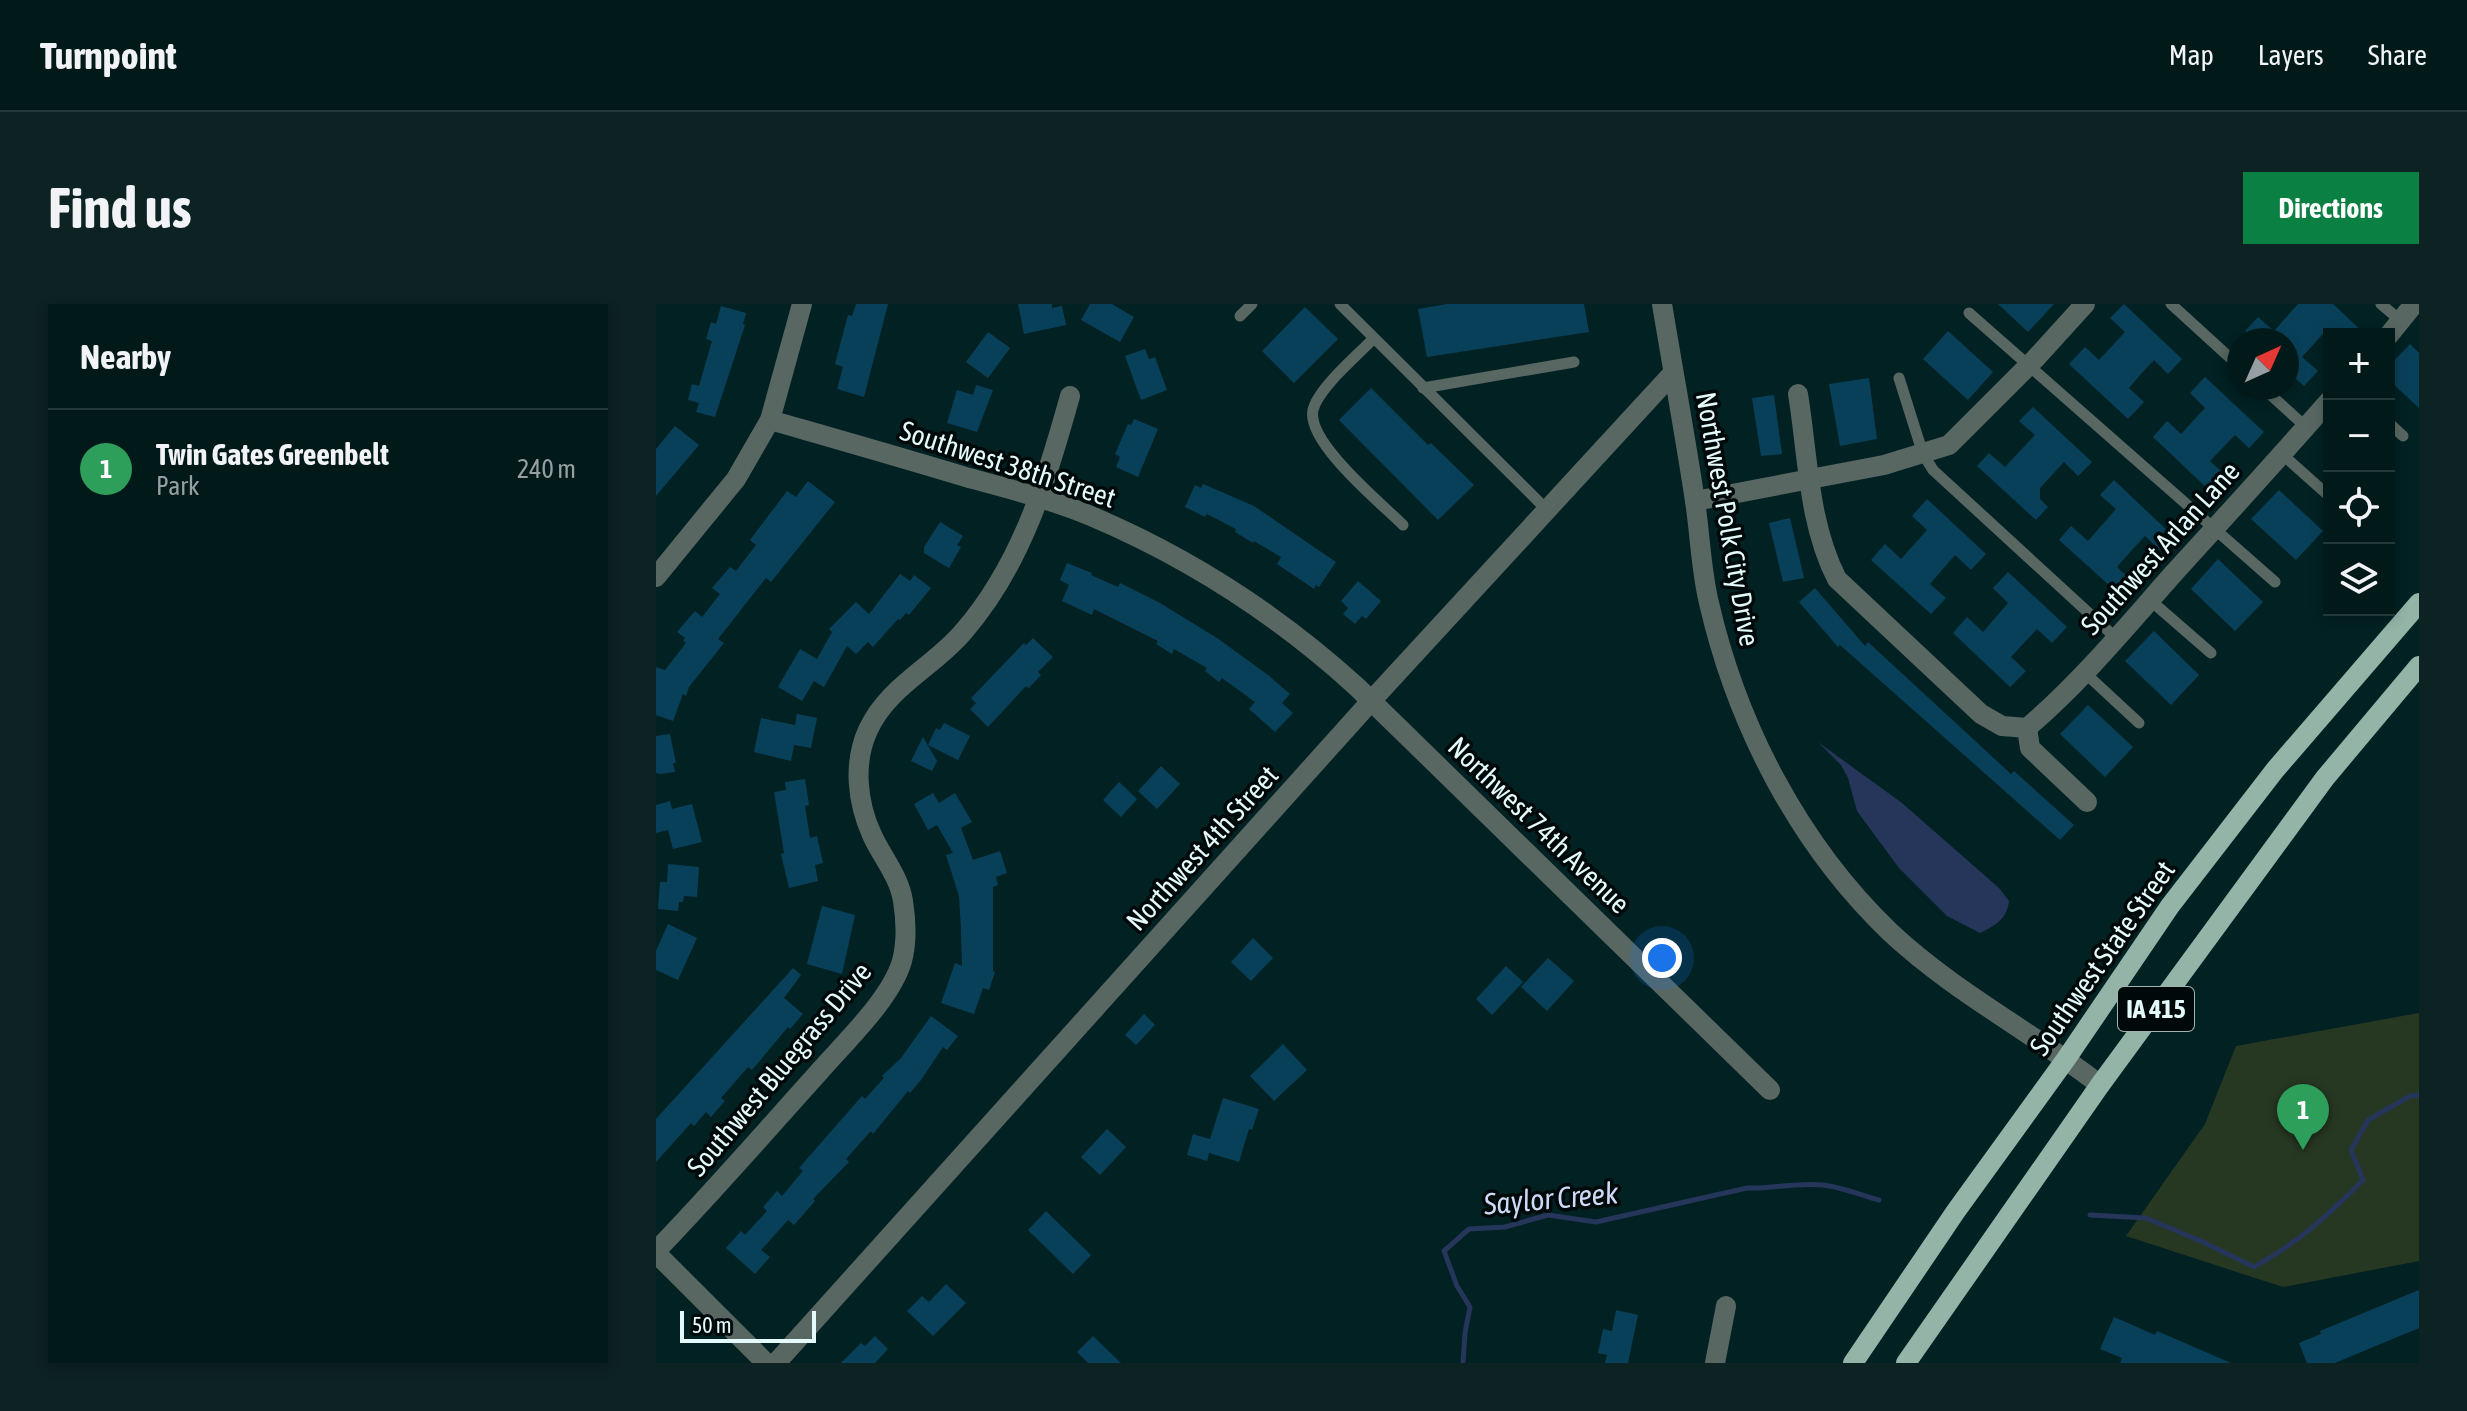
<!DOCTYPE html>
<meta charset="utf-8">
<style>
body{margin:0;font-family:"Asap Condensed",sans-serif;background:#0c2223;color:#f1f3f6}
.controls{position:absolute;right:24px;top:24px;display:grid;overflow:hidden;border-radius:0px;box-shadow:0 4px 12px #0003}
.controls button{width:72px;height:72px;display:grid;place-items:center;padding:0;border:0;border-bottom:2px solid #233839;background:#02191a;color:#f1f3f6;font:40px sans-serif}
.compass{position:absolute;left:1571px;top:24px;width:72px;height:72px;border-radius:50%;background:#02191a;box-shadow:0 4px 12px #0003;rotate:45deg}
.scale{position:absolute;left:24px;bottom:20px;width:136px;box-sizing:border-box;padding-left:8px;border:4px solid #e4fafb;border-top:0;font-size:22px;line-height:28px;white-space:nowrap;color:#e4fafb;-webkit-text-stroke:6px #00090a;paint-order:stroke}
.you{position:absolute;left:1006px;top:654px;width:28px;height:28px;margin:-20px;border:6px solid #fff;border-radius:50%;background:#1a73e8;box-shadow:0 0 0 12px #1a73e833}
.badge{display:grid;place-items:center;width:52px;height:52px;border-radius:50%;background:#0b8043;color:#fff;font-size:26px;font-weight:700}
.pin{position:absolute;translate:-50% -66px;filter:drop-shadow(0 2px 4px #0008)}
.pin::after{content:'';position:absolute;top:42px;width:28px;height:24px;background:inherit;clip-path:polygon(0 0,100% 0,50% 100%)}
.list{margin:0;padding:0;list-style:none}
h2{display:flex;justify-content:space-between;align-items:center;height:104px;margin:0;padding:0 32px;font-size:34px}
h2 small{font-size:26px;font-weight:400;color:#96a0a2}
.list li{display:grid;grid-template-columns:52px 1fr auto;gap:24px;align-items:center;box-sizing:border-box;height:120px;padding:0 32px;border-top:2px solid #233839}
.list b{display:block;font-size:30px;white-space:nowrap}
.list p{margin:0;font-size:26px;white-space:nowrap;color:#96a0a2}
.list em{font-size:26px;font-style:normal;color:#96a0a2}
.icon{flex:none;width:44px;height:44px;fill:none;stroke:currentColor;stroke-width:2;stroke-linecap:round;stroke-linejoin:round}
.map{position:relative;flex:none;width:1763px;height:1059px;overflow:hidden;border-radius:0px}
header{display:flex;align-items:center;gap:48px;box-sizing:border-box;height:112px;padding:0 40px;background:#02191a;border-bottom:2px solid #233839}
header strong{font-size:38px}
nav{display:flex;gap:44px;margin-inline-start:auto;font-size:28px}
.intro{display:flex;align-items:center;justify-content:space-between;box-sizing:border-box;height:192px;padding:0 48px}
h1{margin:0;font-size:56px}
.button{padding:20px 36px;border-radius:0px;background:#0b8043;color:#fff;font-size:28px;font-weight:700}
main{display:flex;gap:48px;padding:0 48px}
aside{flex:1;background:#02191a;border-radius:0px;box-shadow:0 4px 12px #0003}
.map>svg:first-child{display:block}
</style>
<header>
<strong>Turnpoint</strong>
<nav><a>Map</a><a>Layers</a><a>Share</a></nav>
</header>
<div class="intro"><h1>Find us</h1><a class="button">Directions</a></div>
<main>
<aside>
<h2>Nearby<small></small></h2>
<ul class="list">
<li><span class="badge" style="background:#2e9e5b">1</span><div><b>Twin Gates Greenbelt</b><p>Park</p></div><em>240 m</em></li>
</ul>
</aside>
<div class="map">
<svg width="1763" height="1059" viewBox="0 0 1763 1059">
<rect width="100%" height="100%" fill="#022123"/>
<!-- green -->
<polygon fill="#273822" points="1763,709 1763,957 1627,983 1470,932 1549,820 1580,742"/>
<!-- water -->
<path fill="#26355a" d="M1162,438L1246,499L1343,584L1353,597C1351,615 1339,622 1324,629L1291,612L1243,564L1201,507L1192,474L1185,461Z"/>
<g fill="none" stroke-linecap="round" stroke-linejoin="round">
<!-- stream -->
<g stroke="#26355a" stroke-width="5">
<path d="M1434,911L1490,914L1547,938L1598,963C1640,940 1673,911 1707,876L1695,846L1712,816L1754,792L1763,791"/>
<path d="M807,1059L809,1029L814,1003L801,982L788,947L813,925L849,923L892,911L940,918L1091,884C1116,885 1141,878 1167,881C1185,883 1205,891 1223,896"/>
</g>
</g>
<!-- building -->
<g fill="#094059">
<polygon points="200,0 232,0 208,93 181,85 187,63 179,60 192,11 196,12"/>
<polygon points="362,0 396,0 396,4 406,2 410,21 368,30"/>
<polygon points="434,0 456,0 478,13 464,38 425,16"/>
<polygon points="791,0 928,0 933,28 771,53 762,5"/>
<polygon points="1342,0 1398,0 1372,28"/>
<polygon points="1468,0 1526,55 1512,70 1498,56 1485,70 1473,84 1488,98 1472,115 1413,60 1429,43 1443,56 1469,28 1454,14"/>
<polygon points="1642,0 1677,0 1709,30 1667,30 1646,53 1662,67 1648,82 1632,68 1631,70 1631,36 1598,36 1589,27 1602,13 1618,27"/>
<polygon points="65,2 90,9 87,20 89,21 59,113 40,108 43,99 32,96 36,80 43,82 56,37 50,35 55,18 60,20"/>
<polygon points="649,3 682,35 638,79 606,47"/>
<polygon points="1292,27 1337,68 1312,96 1267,55"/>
<polygon points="332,28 354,44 332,74 310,58"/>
<polygon points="1754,40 1763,49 1763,104 1733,76 1733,62"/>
<polygon points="489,45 493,55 499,53 511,86 485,96 469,52"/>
<polygon points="1549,73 1608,128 1593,144 1579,131 1554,157 1569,171 1554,187 1497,133 1511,117 1525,130 1549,104 1534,89"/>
<polygon points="1213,74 1221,135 1184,142 1173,80"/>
<polygon points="320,81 337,86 321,128 291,119 301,86 317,91"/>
<polygon points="715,84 772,141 775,139 818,181 782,216 683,116"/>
<polygon points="1118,91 1126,150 1105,152 1096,94"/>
<polygon points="1377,103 1436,158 1422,172 1408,158 1384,184 1384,195 1392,203 1380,216 1321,162 1333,149 1349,163 1379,131 1363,117"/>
<polygon points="478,115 502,125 482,173 460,163 464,153 459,150 472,120 475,121"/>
<polygon points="19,122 43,141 0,192 0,145"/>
<polygon points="1458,176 1517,232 1504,246 1489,232 1475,247 1461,263 1476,277 1464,291 1403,236 1415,222 1432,237 1460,205 1444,191"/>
<polygon points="152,177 179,198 115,278 110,274 62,335 68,339 33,383 30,392 27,390 17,417 0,411 0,363 9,366 30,339 27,337 29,334 21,328 39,307 46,313 64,290 56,284 74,263 80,267 100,241 94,236 131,187 140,193"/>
<polygon points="547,180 598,202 680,258 663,283 660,281 658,285 621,260 625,253 598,237 597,239 579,228 580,225 551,210 549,213 529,203 539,181 545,184"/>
<polygon points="1623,186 1667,227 1640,256 1595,215"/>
<polygon points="1271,195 1330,250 1315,266 1299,251 1274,280 1290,294 1275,310 1215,256 1229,240 1245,255 1271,226 1256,212"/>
<polygon points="1134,214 1148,274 1127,278 1113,219"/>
<polygon points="284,218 307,232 301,241 305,243 293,264 268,249 268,243"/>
<polygon points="1562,255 1607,298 1579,327 1535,285"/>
<polygon points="411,259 436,269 435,271 462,283 464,279 504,299 561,334 612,371 634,390 626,399 637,409 619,428 593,405 599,398 566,374 563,378 549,367 551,364 518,345 516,350 500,340 502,337 438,305 436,311 406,297 413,281 404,276"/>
<polygon points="1352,268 1411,323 1396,339 1381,325 1355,353 1370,367 1354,383 1297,329 1311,313 1327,328 1352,299 1337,284"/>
<polygon points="244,270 254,277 258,271 275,284 253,311 250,309 244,316 242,315 217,343 212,338 200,350 191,342 168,383 158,377 146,397 122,383 144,345 161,355 176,328 173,325 200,298 213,310"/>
<polygon points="702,277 725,297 710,315 706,312 699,320 687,310 692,304 685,297"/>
<polygon points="1159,284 1209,342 1212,338 1355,470 1358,467 1418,521 1404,536 1184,341 1182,343 1143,298"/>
<polygon points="1498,327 1543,371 1515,401 1469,357"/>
<polygon points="377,334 397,353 382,368 385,371 373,384 370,382 332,423 314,405 320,399 315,394 368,339 370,341"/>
<polygon points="1432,401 1477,443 1449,473 1404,430"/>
<polygon points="141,410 161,414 155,444 138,441 135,457 98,448 105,414 139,421"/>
<polygon points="288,419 314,432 302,456 272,441 280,424 284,426"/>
<polygon points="14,430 20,459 17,459 19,468 4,470 0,469 0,432"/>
<polygon points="267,433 281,457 276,467 255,457"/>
<polygon points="505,462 524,480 501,505 482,487"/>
<polygon points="149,475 153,501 149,502 154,534 161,532 167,559 159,561 162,577 133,584 125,550 128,549 118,488 130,486 129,478"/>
<polygon points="463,478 481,495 465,513 447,496"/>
<polygon points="277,489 283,499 299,489 316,518 305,524 317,556 344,547 351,569 340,573 342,581 337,583 337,667 339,668 333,686 327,684 318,710 285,699 299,659 306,662 305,626 303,592 290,551 297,549 281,521 272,526 258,500"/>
<polygon points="14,497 16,505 36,500 46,538 17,545 12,526 0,529 0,501"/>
<polygon points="12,560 43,563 41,593 28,592 27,598 23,598 22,607 2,605 4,578 11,578"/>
<polygon points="166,602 199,611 186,670 151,660"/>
<polygon points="12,620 41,634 22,676 0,666 0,647"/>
<polygon points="597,634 617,654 595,677 575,658"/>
<polygon points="892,654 918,677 891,707 865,683"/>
<polygon points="850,662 867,678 836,711 820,695"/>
<polygon points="137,664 145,671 128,694 147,710 134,725 132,723 96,766 92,763 65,794 69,797 55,813 50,808 38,822 35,819 0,858 0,815"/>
<polygon points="488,710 499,721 480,741 469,731"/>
<polygon points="275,712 302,732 291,746 287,743 265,776 254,789 252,787 217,830 215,827 190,855 193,858 157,895 159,897 138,921 132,916 105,946 114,953 99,970 70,944 85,927 89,931 111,907 107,903 121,887 126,892 147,867 143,864 206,792 209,795 228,774 226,772 245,754"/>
<polygon points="627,740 651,766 618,797 594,772"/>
<polygon points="567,794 603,805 596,826 593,825 583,858 553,849 551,857 531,851 537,830 554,835"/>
<polygon points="451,825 470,843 444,871 425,853"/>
<polygon points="390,907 435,951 417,970 372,926"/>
<polygon points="290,980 310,999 277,1032 251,1007 266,992 273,998"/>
<polygon points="1763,986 1763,1024 1679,1059 1651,1059 1643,1039 1665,1030 1664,1027"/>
<polygon points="960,1006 982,1011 972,1059 949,1059 951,1051 942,1049 947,1025 956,1027"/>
<polygon points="1458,1013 1499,1031 1501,1027 1575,1059 1464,1059 1466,1054 1444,1045"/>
<polygon points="219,1032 232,1045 219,1059 185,1059 205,1039 209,1042"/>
<polygon points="437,1032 465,1059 432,1059 421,1048"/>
</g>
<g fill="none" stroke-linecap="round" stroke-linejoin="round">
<!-- service -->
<g stroke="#586761" stroke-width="11">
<polyline points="684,0 891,206"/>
<polyline points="1515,0 1583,62"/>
<polyline points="1725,0 1745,17"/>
<polyline points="1313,9 1619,278"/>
<polyline points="584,12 596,0"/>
<path d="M717,35C702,51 662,84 657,106C650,138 725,199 747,221"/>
<polyline points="1243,74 1267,150 1277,166 1460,334"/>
<polyline points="767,84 918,58"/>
<polyline points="1607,84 1650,123"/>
<polyline points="1733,119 1747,132"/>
<polyline points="1627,151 1673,192"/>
<polyline points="1494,296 1555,349"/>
<polyline points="1428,368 1483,419"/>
</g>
<!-- minor -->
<g stroke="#586761" stroke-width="20">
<polyline points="1733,31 1758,0"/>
<path d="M1142,90C1152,151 1152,219 1181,275L1325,410L1346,422L1371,424L1374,444L1431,498"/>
<path d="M114,116C180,135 247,154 313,174C354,185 396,196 435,212C534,254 622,311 701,383L1114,786"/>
<polyline points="1039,197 1228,161 1293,141 1379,55 1429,0"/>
<polyline points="0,273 80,175 114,116 146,0"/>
<path d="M1371,424C1425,378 1471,322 1518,269C1570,212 1622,155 1673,97"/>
<path d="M0,947C56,889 109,828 163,768C189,738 235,695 246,657C251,638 250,616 247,597C243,572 226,553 216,531C201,498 197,459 212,426C233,381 278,363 308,327C366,260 391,175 414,92"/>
<polyline points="0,949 110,1059"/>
<polyline points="1059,1059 1070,1002"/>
</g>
<!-- tertiary -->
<g stroke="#586761" stroke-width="20">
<path d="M1006,0C1017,66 1029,131 1039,197C1044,230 1045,266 1053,299C1081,421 1143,541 1234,628C1298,688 1375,727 1444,781"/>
<polyline points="120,1059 716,396 1017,69"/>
</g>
<!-- primary -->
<g stroke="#94b4a8" stroke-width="20">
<polyline points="1197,1059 1300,907 1410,755 1514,602 1619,466 1763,299"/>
<polyline points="1250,1059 1444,781 1669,474 1763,362"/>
</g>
</g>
<g text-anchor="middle" stroke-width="7" stroke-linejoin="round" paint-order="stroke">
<!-- shield labels -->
<rect fill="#00090a" stroke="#a0b2b3" stroke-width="2" x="1462" y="683" width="76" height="44" rx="6"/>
<g font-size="26" font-weight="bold" fill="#e4fafb">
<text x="1500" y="714">IA 415</text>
</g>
<!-- street labels -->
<g font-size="28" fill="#e4fafb" stroke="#00090a">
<text transform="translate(352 160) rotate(18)" y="10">Southwest 38th Street</text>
<text transform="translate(1072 215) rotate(80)" y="10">Northwest Polk City Drive</text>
<text transform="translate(1504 244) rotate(-48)" y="10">Southwest Arlan Lane</text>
<text transform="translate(883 521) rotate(44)" y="10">Northwest 74th Avenue</text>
<text transform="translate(546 544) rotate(-48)" y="10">Northwest 4th Street</text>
<text transform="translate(1446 654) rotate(-55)" y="10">Southwest State Street</text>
<text transform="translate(123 765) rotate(-50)" y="10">Southwest Bluegrass Drive</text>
</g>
<!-- water labels -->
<g font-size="30" font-style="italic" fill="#cedaf5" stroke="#00090a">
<text transform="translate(895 895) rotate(-5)" y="10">Saylor Creek</text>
</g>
</g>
</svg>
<div class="controls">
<button>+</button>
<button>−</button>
<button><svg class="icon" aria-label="locate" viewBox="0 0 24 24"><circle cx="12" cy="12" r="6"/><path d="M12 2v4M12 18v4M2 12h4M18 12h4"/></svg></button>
<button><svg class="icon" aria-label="layers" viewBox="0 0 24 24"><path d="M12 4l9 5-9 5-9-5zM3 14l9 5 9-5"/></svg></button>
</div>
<svg class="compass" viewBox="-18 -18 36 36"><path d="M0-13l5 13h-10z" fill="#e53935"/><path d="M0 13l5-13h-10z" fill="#96a0a2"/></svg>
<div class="scale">50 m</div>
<div class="you"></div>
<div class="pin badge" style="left:1647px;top:846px;background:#2e9e5b">1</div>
</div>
</main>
